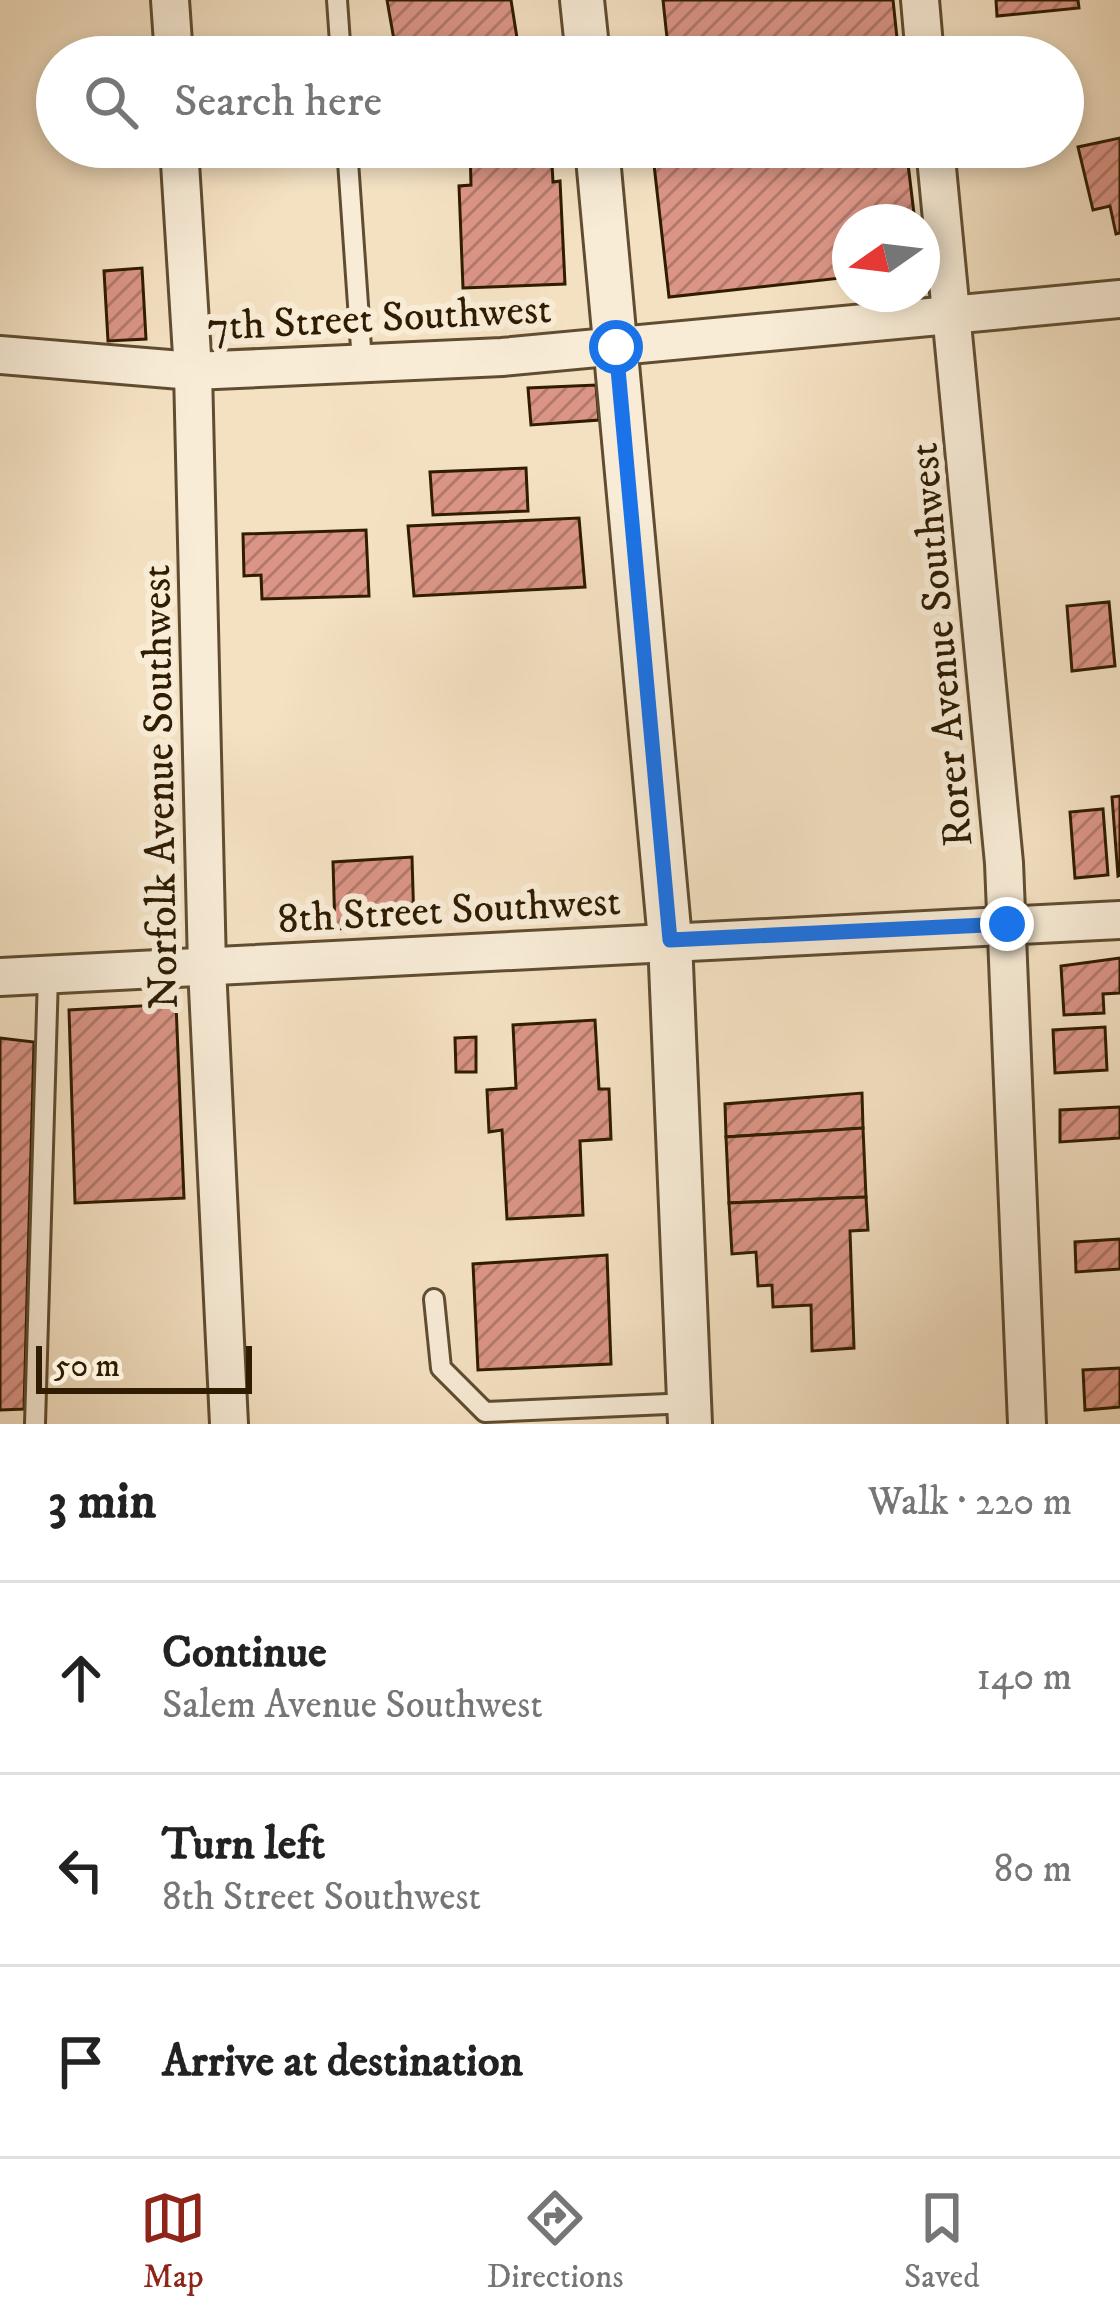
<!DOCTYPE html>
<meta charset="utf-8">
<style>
body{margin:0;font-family:"IM FELL DW Pica",serif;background:#f2f2f2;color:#222}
.compass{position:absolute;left:832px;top:204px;width:108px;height:108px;border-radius:50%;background:#fff;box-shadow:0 6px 18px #0003;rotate:256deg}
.scale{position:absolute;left:36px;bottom:30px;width:216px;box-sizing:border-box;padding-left:12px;border:6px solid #2f1c01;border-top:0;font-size:33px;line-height:42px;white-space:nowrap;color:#2f1c01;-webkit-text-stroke:9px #f8ecd7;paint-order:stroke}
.stop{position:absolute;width:36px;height:36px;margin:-27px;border:9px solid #1a73e8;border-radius:50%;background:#fff}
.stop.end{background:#1a73e8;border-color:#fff;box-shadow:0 3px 12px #0008}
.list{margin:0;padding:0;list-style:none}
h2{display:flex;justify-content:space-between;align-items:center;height:156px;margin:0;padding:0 48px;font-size:51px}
h2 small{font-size:39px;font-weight:400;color:#767676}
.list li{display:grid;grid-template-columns:78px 1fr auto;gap:36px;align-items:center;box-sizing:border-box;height:192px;padding:0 48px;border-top:3px solid #e0e0e0}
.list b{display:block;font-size:45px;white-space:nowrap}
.list p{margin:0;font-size:39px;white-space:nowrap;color:#767676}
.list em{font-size:39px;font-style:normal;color:#767676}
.icon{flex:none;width:66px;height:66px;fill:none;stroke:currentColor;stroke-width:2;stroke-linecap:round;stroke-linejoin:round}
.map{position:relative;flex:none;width:1120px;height:1424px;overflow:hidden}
.search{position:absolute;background:#fff;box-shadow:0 6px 18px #0003;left:36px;right:36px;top:36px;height:132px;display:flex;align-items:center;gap:30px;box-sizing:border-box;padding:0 42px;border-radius:66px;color:#767676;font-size:45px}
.sheet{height:732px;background:#fff}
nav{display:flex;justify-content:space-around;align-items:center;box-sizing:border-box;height:168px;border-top:3px solid #e0e0e0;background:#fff;font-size:33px;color:#767676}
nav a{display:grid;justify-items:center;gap:6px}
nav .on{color:#8f2418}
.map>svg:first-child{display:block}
</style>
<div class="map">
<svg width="1120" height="1424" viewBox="0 0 1120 1424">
<defs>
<pattern id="building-hatch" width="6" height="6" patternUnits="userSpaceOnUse" patternTransform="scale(3)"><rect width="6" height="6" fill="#db9586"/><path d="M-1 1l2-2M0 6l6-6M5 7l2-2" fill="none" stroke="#b2796b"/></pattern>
</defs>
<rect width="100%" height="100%" fill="#f4e1c2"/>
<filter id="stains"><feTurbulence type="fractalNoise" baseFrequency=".00167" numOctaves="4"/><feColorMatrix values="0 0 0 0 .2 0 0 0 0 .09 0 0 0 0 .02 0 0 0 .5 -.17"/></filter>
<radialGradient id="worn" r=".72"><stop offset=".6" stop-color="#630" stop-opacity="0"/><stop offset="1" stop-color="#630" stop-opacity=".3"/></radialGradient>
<!-- building -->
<g fill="url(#building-hatch)" stroke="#2f1c01" stroke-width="3">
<polygon points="387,0 511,0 520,57 397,57"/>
<polygon points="663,0 893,0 899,57 669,57"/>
<polygon points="996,0 1078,0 1079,8 997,16"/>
<polygon points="1120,138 1120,233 1116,234 1110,206 1093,210 1078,147"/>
<polygon points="470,147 551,147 553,182 560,181 565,284 463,288 459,186 471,185"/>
<polygon points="652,147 906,147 915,222 850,222 850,277 669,297"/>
<polygon points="142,268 146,339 108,341 104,271"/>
<polygon points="596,385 599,420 531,425 528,388"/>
<polygon points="526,468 528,511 433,515 430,472"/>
<polygon points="579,518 585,587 414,596 408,526"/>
<polygon points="366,530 369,596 262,599 261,575 244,576 243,534"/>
<polygon points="1109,602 1115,666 1072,671 1067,606"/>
<polygon points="1120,796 1120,875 1118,876 1112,797"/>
<polygon points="1103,809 1108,875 1075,878 1070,812"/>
<polygon points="412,857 414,925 335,929 333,862"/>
<polygon points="1120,958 1120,993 1103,994 1104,1013 1064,1015 1061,966"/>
<polygon points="176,1004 184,1198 75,1203 69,1010"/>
<polygon points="595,1020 599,1089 609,1089 611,1139 580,1141 583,1215 507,1219 502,1130 489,1132 487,1090 516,1088 513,1025"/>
<polygon points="1105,1027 1107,1070 1055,1073 1053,1030"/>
<polygon points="476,1037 476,1072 456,1072 455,1038"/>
<polygon points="0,1038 34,1042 24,1409 0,1410"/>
<polygon points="862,1093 863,1128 726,1137 725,1104"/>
<polygon points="1120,1107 1120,1138 1060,1142 1060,1110"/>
<polygon points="863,1128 866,1197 729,1203 726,1137"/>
<polygon points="866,1197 868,1230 850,1231 854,1348 812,1351 811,1305 773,1307 772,1285 758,1286 756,1252 732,1254 729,1203"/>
<polygon points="1120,1239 1120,1269 1076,1272 1075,1242"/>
<polygon points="607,1255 611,1364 478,1370 473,1264"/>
<polygon points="1120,1368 1120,1407 1085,1410 1083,1370"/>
</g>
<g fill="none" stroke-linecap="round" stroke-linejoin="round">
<defs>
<g id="service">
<polyline points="337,0 341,57"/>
<polyline points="347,147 362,362"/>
<polyline points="434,1299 441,1368 485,1412 690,1403"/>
<polyline points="35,1424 48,975"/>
</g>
<g id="minor">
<polyline points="170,0 174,57"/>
<polyline points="920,0 925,57"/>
<polyline points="179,147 193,371 207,967 229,1424"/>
<polyline points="935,147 1004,863 1027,1424"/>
<polyline points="0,355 193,371 502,357 1120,299"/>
<polyline points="0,977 1120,920"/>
</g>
<g id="tertiary">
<polyline points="582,0 588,57"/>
<polyline points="597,147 670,940 690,1424"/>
</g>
</defs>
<!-- service casing -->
<use href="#service" stroke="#604d31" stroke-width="24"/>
<!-- minor casing -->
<use href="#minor" stroke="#604d31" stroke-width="42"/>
<!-- tertiary casing -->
<use href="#tertiary" stroke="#604d31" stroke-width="48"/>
<!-- service -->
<use href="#service" stroke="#f8ecd7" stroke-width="18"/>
<!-- minor -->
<use href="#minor" stroke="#f8ecd7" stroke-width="36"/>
<!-- tertiary -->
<use href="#tertiary" stroke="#f8ecd7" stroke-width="42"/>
</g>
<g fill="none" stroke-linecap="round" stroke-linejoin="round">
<!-- route -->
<polyline stroke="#1a73e8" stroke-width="15" points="616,347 670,940 1007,924"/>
</g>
<g text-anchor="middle" stroke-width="12" stroke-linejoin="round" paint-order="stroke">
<!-- street labels -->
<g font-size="42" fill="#2f1c01" stroke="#f8ecd7">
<text transform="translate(379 316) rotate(-3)" y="15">7th Street Southwest</text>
<text transform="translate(939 645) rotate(-95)" y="15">Rorer Avenue Southwest</text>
<text transform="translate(158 787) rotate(-91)" y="15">Norfolk Avenue Southwest</text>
<text transform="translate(449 908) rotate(-3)" y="15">8th Street Southwest</text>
</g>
</g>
<rect width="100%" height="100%" filter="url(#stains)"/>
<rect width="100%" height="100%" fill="url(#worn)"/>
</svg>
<svg class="compass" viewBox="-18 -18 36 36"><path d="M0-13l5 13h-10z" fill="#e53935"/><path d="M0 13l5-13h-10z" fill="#767676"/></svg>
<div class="scale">50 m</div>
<div class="stop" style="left:616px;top:347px"></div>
<div class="stop end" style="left:1007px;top:924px"></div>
<div class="search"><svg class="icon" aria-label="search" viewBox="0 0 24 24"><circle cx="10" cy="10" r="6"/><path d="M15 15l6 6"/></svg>Search here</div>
</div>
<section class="sheet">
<h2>3 min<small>Walk · 220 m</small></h2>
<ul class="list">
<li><svg class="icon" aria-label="ahead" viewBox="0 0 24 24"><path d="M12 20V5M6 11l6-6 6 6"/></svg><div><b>Continue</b><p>Salem Avenue Southwest</p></div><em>140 m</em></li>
<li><svg class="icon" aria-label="left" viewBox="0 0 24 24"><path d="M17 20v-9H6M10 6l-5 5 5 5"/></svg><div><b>Turn left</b><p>8th Street Southwest</p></div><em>80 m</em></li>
<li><svg class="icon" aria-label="arrive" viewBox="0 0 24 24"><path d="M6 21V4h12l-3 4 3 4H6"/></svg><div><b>Arrive at destination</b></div></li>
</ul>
</section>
<nav>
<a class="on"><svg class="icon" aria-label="map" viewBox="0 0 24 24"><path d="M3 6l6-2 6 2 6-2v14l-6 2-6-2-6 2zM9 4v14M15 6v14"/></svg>Map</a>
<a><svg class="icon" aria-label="directions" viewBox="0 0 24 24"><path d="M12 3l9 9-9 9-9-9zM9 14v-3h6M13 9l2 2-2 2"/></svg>Directions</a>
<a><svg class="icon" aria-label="saved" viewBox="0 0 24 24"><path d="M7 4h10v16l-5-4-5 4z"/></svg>Saved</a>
</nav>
